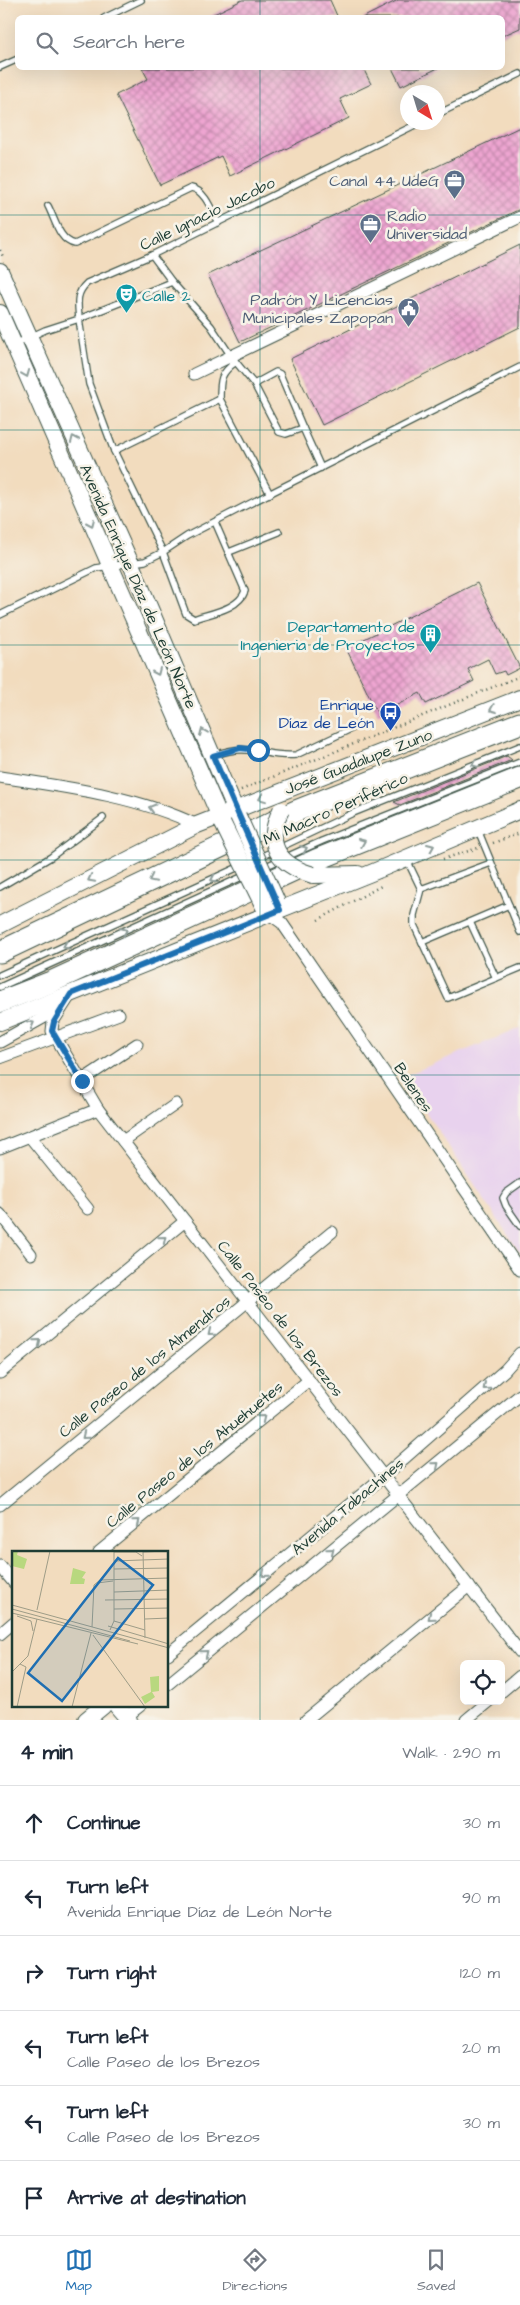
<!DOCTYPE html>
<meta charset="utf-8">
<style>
body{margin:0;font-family:"Architects Daughter",sans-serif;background:#f6f6f7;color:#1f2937}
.controls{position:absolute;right:15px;bottom:15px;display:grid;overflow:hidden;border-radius:8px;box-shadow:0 5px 20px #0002}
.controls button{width:45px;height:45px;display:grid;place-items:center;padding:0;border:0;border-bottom:1px solid #e0e1e3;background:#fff;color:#1f2937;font:25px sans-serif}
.compass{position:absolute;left:400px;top:85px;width:45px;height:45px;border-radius:50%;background:#fff;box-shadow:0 5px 20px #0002;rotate:142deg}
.stop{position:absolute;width:15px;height:15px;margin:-11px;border:4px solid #1f6fb2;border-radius:50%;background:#fff}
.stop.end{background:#1f6fb2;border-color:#fff;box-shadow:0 1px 5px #0008}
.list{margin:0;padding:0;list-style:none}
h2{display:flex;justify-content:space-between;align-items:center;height:65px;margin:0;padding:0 20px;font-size:21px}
h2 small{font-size:16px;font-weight:400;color:#747a83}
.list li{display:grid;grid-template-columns:32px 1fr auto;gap:15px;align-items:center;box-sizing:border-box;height:75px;padding:0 20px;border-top:1px solid #e0e1e3}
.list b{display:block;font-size:19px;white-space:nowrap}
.list p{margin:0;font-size:16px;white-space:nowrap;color:#747a83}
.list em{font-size:16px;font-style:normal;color:#747a83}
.icon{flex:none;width:28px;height:28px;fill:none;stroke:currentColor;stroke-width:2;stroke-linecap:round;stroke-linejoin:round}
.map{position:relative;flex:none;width:520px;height:1720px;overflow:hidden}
.search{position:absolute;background:#fff;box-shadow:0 5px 20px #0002;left:15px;right:15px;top:15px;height:55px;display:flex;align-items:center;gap:12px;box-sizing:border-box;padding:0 18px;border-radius:8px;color:#747a83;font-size:19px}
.sheet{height:515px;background:#fff}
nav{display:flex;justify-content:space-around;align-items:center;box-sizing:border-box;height:70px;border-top:1px solid #e0e1e3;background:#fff;font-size:14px;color:#747a83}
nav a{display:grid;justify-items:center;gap:2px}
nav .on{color:#1f6fb2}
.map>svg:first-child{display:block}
</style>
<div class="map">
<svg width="520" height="1720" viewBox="0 0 520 1720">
<defs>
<pattern id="building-cross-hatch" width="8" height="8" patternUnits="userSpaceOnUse" patternTransform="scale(1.25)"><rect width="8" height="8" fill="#eea5d1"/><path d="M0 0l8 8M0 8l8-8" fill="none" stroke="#c088aa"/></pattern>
</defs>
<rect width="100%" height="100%" fill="#f7f3e8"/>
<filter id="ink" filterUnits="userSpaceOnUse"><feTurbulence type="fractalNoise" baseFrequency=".02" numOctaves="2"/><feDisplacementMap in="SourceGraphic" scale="10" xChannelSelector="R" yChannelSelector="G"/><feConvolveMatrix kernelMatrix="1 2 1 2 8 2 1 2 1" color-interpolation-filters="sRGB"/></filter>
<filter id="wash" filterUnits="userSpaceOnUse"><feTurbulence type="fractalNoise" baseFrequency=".0096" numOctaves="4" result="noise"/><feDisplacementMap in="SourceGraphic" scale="20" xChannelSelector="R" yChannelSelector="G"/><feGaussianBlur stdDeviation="1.12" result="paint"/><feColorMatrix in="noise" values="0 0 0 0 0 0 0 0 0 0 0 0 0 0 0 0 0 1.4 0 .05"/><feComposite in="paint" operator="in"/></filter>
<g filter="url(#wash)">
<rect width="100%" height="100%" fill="#f2dcbe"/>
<!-- built -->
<polygon fill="#e8d2ee" points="520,1028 520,1253 402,1077"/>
<g id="blocks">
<!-- building -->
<g fill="url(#building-cross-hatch)">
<polygon points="242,0 330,0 338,18 206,18"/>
<polygon points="398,0 520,0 520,28 502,36 502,18 362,18"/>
<polygon points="142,68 363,68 371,84 340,99 349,118 230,176 221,156 160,185 116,95 148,79"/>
<polygon points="392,68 438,68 401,86"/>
<polygon points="520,127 520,209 240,342 208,275"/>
<polygon points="520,245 520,327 322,425 290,359"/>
<polygon points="477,583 520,668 506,675 504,671 495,674 488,659 468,669 474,681 426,704 420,693 378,715 346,648"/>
<polygon points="507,756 512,760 400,805 394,802"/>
</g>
</g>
</g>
<g filter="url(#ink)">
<use href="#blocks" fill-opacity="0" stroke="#3f5549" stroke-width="1"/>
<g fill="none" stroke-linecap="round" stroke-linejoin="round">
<defs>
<g id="lane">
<polyline points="104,18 141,0"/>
<polyline points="0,67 18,59"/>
<polyline points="438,114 520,74"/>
<path d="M48,206C55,219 59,241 75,244L191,188C205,190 212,211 218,223"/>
<polyline points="152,255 172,282 211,326 231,356 254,384 279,432 286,434 303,428 321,468"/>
<path d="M172,282L79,319L89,384L114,451L163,552L186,614L194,619C211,613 239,609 245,591L215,522"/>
<path d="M15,344L45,330L79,319C78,304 75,294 87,283L152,255L421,122"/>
<path d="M236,362C220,373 220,380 220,399L270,494"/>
<polyline points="254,384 276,372 280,374 303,428"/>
<polyline points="114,451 220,399"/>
<polyline points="229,552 279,532"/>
<polyline points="0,615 96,568 145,561 163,552 187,536 245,506 520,367"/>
<path d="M215,755C251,742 264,758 296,755L355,727"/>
<polyline points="478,830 520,932"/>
<polyline points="258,858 353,813 520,746"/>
<polyline points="407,860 421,889"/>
<polyline points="491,863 421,889 414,915 414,925 448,998 520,968"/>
<polyline points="264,867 322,841 520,762"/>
<polyline points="0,887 51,857 103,818"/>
<polyline points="470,922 496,978"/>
<polyline points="422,942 509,905"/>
<polyline points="0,975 243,865"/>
<polyline points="0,987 246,875"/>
<polyline points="520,1183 506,1193 503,1198 506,1206 520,1226"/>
</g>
<g id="street">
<polyline points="194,374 520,217"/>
<path d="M0,777C66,787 137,796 197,825"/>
<polyline points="268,913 282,923 520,1270"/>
<polyline points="71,994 53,1022 52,1031 98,1109 520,1652"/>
<polyline points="0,1042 61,1008"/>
<polyline points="0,1058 119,1014"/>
<polyline points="81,1081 137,1044"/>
<polyline points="30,1137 88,1209"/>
<polyline points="123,1141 176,1104"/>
<polyline points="0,1148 98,1109"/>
<polyline points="0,1214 31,1254"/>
<polyline points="0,1373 185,1221"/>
<polyline points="0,1505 332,1232"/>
<polyline points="99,1552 309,1380"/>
<polyline points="0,1566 14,1583"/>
<polyline points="0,1634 14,1622"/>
<polyline points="168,1654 384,1476 505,1370 520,1353"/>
<polyline points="168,1684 520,1395"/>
<polyline points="501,1692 520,1676"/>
<polyline points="126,1717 140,1706"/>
<polyline points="306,1720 469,1586"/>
<polyline points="466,1720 489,1701"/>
</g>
<g id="secondary">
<polyline points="0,271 131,564 238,816"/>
<polyline points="0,313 223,824"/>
<polyline points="313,875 358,874"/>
<polyline points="0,925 197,825 520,698"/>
<polyline points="0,1022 371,873 520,810"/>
<polyline points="117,1706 129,1720"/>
<polyline points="86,1720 103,1706"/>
</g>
<g id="highway">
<polyline points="0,952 296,811 520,723"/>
<polyline points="0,1002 51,982 316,860 520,778"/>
</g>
</defs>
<!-- lane casing -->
<use href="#lane" stroke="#3f5549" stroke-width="8"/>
<!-- street casing -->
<use href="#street" stroke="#3f5549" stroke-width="13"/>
<!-- secondary casing -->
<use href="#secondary" stroke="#3f5549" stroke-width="18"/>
<!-- highway casing -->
<use href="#highway" stroke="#3f5549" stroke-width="23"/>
<!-- path -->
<g stroke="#3f5549" stroke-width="2.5" stroke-dasharray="1 4" stroke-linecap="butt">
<polyline points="0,250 4,259"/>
<polyline points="241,790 520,676"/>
<polyline points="493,843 520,833"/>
<polyline points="443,859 478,848"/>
<polyline points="318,920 383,885"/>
</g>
<!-- lane -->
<use href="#lane" stroke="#fff" stroke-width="5.5"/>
<!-- street -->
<use href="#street" stroke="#fff" stroke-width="11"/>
<!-- secondary -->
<use href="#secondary" stroke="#fff" stroke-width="16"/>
<!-- highway -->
<use href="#highway" stroke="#fff" stroke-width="21"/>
<defs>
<g id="secondary-bridge">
<path d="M281,810C264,844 278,865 313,875"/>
<polyline points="238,816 277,902"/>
<polyline points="223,824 264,907"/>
</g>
</defs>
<!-- secondary-bridge casing -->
<use href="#secondary-bridge" stroke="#3f5549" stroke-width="18" stroke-linecap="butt"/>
<!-- secondary-bridge -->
<use href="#secondary-bridge" stroke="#fff" stroke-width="16"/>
</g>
<!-- one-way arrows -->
<defs><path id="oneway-chevron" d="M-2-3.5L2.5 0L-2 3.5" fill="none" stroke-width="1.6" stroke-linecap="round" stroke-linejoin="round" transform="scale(1.25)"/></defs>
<g stroke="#8f9e9a">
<use href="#oneway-chevron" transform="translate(26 374) rotate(68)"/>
<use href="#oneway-chevron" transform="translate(74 439) rotate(-114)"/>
<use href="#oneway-chevron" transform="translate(91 523) rotate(66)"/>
<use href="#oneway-chevron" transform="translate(157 672) rotate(66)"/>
<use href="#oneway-chevron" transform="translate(493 709) rotate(158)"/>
<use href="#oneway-chevron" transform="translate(203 732) rotate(-113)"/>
<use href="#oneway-chevron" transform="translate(475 764) rotate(158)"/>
<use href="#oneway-chevron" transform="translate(262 798) rotate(158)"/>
<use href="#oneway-chevron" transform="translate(152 808) rotate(-164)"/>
<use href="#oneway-chevron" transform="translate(362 842) rotate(-22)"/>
<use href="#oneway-chevron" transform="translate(431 847) rotate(-23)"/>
<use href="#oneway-chevron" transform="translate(304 849) rotate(-24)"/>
<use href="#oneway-chevron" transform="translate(91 879) rotate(153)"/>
<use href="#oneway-chevron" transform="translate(152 879) rotate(154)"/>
<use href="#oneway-chevron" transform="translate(214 879) rotate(155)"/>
<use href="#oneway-chevron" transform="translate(124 931) rotate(-24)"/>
<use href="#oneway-chevron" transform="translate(66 946) rotate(156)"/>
<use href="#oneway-chevron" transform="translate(31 1024) rotate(-29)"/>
<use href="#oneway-chevron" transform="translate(163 1239) rotate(-39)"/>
<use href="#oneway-chevron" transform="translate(211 1333) rotate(141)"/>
<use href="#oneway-chevron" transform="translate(38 1342) rotate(-39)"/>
<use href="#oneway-chevron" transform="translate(486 1387) rotate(139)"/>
<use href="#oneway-chevron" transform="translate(262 1418) rotate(-39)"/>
<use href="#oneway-chevron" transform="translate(85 1436) rotate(141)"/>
<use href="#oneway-chevron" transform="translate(436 1465) rotate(-40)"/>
<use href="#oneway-chevron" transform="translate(137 1522) rotate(-39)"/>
<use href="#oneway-chevron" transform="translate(331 1551) rotate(-39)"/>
<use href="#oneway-chevron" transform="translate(265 1574) rotate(141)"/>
<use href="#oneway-chevron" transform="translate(431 1617) rotate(141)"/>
<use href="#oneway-chevron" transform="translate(205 1653) rotate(-39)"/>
</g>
</g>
<g fill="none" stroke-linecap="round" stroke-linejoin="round" filter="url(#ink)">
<!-- route -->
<polyline stroke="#1f6fb2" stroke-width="6" points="82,1081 52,1031 54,1022 71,994 280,910 213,756 240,748 258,750"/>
</g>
<!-- grid -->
<path fill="none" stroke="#0f766e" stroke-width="1" stroke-opacity="0.55" d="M260,0V18M260,68V1720M0,215H520M0,430H520M0,645H520M0,860H520M0,1075H520M0,1290H520M0,1505H520"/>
<!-- icons -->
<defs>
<symbol id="office-pin" viewBox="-11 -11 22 30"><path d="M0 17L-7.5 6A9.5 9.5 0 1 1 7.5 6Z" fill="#5c6f8a" stroke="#f7f3e8"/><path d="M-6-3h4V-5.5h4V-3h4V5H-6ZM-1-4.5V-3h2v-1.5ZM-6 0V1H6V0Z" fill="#fff"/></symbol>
<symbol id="theatre-pin" viewBox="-11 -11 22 30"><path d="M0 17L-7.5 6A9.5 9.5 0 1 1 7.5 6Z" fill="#0f9aa8" stroke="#f7f3e8"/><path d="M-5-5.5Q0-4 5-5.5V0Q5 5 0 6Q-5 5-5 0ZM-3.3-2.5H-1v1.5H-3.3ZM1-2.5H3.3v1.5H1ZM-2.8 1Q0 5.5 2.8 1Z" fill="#fff"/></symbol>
<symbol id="civic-pin" viewBox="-11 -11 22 30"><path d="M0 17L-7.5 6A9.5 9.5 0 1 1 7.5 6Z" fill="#5c6f8a" stroke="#f7f3e8"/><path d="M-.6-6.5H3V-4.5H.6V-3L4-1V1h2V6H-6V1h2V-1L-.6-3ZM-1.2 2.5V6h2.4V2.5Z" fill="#fff"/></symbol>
<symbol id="building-pin" viewBox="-11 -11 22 30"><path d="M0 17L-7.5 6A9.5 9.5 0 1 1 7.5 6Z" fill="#0f9aa8" stroke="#f7f3e8"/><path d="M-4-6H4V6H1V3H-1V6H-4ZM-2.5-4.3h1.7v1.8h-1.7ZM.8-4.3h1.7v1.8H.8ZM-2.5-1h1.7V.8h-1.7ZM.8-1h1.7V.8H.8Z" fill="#fff"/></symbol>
<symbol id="bus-pin" viewBox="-11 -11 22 30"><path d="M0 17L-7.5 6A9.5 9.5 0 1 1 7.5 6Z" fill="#1a4fb4" stroke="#f7f3e8"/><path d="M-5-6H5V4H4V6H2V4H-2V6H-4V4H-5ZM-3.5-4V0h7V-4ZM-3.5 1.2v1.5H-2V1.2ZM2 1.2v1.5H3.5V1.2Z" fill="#fff"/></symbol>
</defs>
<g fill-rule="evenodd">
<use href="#office-pin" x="442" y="168" width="25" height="34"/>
<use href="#office-pin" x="358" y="212" width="25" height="34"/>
<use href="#theatre-pin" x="114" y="282" width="25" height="34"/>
<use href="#civic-pin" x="396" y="296" width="25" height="34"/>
<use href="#building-pin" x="418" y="622" width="25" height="34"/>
<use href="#bus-pin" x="378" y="700" width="25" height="34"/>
</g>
<g text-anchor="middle" stroke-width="5" stroke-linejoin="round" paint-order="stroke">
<!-- service labels -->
<g font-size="16" fill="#4e5e75" stroke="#f7f3e8" text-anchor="end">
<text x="439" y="186">Canal 44 UdeG</text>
<text x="387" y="221" text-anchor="start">Radio<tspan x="387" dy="18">Universidad</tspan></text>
<text x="393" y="305">Padrón Y Licencias<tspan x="393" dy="18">Municipales Zapopan</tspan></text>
</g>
<!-- street labels -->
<g font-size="16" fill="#1f3d34" stroke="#f7f3e8">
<text transform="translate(207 213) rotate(-26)" y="6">Calle Ignacio Jacobo</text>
<text transform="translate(139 586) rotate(66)" y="6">Avenida Enrique Díaz de León Norte</text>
<text transform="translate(358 761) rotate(-21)" y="6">José Guadalupe Zuno</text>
<text transform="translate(335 808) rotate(-24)" y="6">Mi Macro Periférico</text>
<text transform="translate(414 1087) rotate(56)" y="6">Belenes</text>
<text transform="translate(281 1318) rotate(52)" y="6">Calle Paseo de los Brezos</text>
<text transform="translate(144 1366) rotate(-39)" y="6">Calle Paseo de los Almendros</text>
<text transform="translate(194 1454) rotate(-39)" y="6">Calle Paseo de los Ahuehuetes</text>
<text transform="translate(347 1506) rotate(-40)" y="6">Avenida Tabachines</text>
</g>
<!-- culture labels -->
<g font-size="16" fill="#0d838f" stroke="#f7f3e8" text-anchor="start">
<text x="142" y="301">Calle 2</text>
<text x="415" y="632" text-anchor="end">Departamento de<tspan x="415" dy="18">Ingenieria de Proyectos</tspan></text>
</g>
<!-- transit labels -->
<g font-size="16" fill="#164399" stroke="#f7f3e8" text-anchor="end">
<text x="374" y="710">Enrique<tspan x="374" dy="18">Díaz de León</tspan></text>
</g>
</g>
<!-- overview -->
<g transform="translate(12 1551)">
<rect width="156" height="156" fill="#f2dcbe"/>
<path d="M0,0H6L5,4L15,8L12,18L0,15Z" fill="#b8d87f"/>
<path d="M61,17L74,21L70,27L73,28L72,33H58ZM147,125V140L140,141L143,146L133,153L129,146L139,141L138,126Z" fill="#b8d87f"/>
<path fill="none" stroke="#9e9c87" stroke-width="1" d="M131,0L133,87M102,1H124L130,5M131,1L154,0M102,10L157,8M102,18L157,17M85,32L101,30M82,34L88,29L157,27M102,41L157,39M93,49L157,48M0,54L157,97M0,58L118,90M102,58L157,57M25,59L38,0M0,62L126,93M5,65L19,70L21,80M133,68L157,67M102,70L133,79M96,75L157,93M80,76L82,34M98,79L102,70V0M81,84L133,156M0,121L16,105L25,68M5,156L14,116L8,113M60,156L79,82"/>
<path fill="#1f6fb2" fill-opacity="0.15" stroke="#1f6fb2" stroke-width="2.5" d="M106,7L141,34L50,150L16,122Z"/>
<rect width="156" height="156" fill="none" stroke="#1f3d34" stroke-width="2.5"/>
</g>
</svg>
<div class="controls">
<button><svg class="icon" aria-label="locate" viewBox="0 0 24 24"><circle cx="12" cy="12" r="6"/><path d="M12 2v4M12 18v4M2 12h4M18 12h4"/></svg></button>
</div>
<svg class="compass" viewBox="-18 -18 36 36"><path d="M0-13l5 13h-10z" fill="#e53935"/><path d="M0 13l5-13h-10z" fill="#747a83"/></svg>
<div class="stop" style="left:258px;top:750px"></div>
<div class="stop end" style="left:82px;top:1081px"></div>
<div class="search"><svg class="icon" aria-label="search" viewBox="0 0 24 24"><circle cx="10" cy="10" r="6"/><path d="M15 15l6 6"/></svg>Search here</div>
</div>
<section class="sheet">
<h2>4 min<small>Walk · 290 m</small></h2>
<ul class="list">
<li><svg class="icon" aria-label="ahead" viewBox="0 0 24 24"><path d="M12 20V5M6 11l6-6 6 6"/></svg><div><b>Continue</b></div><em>30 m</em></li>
<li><svg class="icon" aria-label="left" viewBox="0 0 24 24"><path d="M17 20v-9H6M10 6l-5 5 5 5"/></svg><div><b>Turn left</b><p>Avenida Enrique Díaz de León Norte</p></div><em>90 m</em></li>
<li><svg class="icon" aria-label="right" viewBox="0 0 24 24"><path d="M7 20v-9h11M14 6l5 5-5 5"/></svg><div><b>Turn right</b></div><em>120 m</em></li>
<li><svg class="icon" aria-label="left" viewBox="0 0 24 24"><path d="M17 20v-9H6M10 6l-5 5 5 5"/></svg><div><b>Turn left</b><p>Calle Paseo de los Brezos</p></div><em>20 m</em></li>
<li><svg class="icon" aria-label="left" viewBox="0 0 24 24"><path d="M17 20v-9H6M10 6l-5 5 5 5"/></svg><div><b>Turn left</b><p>Calle Paseo de los Brezos</p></div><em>30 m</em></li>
<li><svg class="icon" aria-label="arrive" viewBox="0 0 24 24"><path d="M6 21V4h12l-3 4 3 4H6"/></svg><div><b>Arrive at destination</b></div></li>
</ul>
</section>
<nav>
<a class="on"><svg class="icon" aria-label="map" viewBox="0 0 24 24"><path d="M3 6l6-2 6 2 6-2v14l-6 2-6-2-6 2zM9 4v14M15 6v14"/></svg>Map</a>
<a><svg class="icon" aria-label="directions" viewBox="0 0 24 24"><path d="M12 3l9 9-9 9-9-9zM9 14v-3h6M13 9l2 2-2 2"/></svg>Directions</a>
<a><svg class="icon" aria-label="saved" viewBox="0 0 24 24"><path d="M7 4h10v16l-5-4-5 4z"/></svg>Saved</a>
</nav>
